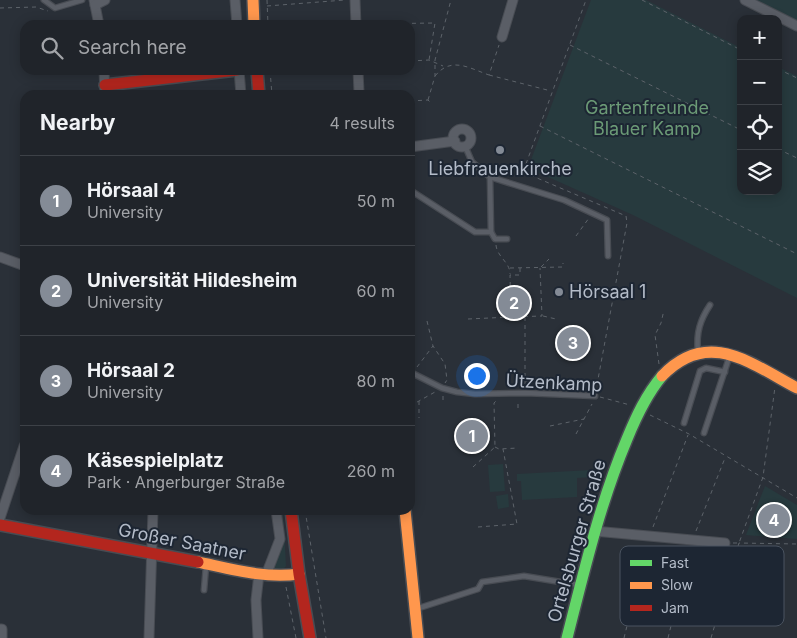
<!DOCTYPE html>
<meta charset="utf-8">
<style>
body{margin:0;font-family:Inter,sans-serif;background:#2d3036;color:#f1f3f6}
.controls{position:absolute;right:15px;top:15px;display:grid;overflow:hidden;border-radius:10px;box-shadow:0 2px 12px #0003}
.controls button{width:45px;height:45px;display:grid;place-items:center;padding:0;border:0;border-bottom:1px solid #3d4147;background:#20242a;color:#f1f3f6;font:25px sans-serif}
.you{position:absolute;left:476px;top:375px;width:18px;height:18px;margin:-12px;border:4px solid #fff;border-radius:50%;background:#1a73e8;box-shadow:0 0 0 8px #1a73e833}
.badge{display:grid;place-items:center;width:32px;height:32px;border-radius:50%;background:#848b96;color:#fff;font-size:16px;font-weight:700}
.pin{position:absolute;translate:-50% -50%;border:2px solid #fff;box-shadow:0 1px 5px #0006}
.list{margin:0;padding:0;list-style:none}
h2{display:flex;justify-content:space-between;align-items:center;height:65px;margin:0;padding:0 20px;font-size:21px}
h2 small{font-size:16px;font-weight:400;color:#a2a4a8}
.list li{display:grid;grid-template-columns:32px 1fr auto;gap:15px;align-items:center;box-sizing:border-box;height:90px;padding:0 20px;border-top:1px solid #3d4147}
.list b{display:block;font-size:19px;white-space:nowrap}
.list p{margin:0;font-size:16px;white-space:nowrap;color:#a2a4a8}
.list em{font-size:16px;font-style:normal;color:#a2a4a8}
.icon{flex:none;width:28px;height:28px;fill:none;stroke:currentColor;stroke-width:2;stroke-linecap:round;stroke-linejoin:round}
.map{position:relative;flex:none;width:797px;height:638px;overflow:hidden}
.search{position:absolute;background:#20242a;box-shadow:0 2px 12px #0003;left:20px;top:20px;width:395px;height:55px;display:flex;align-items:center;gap:12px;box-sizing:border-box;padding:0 18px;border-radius:15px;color:#a2a4a8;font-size:19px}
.panel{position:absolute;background:#20242a;box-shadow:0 2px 12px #0003;left:20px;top:90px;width:395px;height:425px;border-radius:15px}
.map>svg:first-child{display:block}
</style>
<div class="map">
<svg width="797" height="638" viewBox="0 0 797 638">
<rect width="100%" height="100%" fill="#2a3038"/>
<!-- green -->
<g fill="#273a3e">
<polygon points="591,0 646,0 741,48 741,191 778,191 778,67 797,76 797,298 633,215 528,168"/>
<polygon points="757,0 797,0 797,20"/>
<polygon points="503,464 505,491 490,492 488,465"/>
<polygon points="592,470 592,477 577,478 577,497 522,500 521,481 517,481 517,474"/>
<polygon points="765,486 797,505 797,539 746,535"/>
<polygon points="508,494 509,507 498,509 496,496"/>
<polygon points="279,510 283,510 286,566 281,572 273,571 272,567"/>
</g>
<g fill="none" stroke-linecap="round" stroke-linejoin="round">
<defs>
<g id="lane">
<polyline points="44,0 55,8 82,0"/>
<polyline points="465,146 472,162 490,177 564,200 607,220 608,256"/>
<polyline points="490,177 491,232 495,239 507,239"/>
<polyline points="410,190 475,232 491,232"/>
<path d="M698,351C696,333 700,320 710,305"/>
<polyline points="410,372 442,388 457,392 475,394 525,393 595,396"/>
<polyline points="684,423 700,371 706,368 725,372"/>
<polyline points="704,433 730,355"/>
<polyline points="204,590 206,566"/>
<polyline points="416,609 478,589 482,582 524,576 579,585"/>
</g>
<g id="street">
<polyline points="94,0 99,25"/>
<polyline points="235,0 237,25"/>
<polyline points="355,0 356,25"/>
<polyline points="745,0 797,26"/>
<polyline points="95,5 105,0"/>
<polyline points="502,37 513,0"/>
<polyline points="104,70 105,95"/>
<polyline points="239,70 241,95"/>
<polyline points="358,70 359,92"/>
<circle cx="462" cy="138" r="9"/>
<polyline points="410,147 455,141"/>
<polyline points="0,257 25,266"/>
<polyline points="0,518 24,446"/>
<polyline points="594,531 725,543"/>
<polyline points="266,575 280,539 276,510"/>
<polyline points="0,629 2,629 2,638"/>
<polyline points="149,638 153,510"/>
<polyline points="258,638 256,600 259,574"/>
</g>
<path id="fast" d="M567,638C584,571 600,503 627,439C636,417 646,395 662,376"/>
<g id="slow">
<polyline points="253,0 254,25"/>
<path d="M662,376C708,328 750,363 797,388"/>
<polyline points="405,510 418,638"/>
<path d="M198,562C231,569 265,579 299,574"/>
</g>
<g id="jam">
<polyline points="257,70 259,95"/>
<polyline points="105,85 237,70"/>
<polyline points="291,510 299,574 310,638"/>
<polyline points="0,525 198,562"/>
</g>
</defs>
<!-- lane casing -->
<use href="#lane" stroke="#484c53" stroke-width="7"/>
<!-- street casing -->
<use href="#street" stroke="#484c53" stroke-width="11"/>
<!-- fast casing -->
<use href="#fast" stroke="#484c53" stroke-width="14"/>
<!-- slow casing -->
<use href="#slow" stroke="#484c53" stroke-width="14"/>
<!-- jam casing -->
<use href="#jam" stroke="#484c53" stroke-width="14"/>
<!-- path -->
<g stroke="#5d636a" stroke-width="1" stroke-dasharray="4 4" stroke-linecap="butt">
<polyline points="267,0 268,25"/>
<polyline points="642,0 741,50"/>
<polyline points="267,6 345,0"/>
<polyline points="0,8 36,7 48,11"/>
<polyline points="364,24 435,23 429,60"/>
<polyline points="570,45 741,130"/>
<polyline points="410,61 429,60 443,66"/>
<polyline points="778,69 797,78"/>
<polyline points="270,70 272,95"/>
<polyline points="489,75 551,91"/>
<path d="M435,76C451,56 469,68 489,75L499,45"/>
<polyline points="428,100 435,76 435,60 451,0"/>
<polyline points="410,101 428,100 431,103"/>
<polyline points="540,126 797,254"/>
<polyline points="778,149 797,158"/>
<polyline points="516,170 523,172 586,0"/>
<polyline points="523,172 626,216 627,223 596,390"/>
<polyline points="576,236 589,218"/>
<path d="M496,245C497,257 510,262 510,274"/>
<polyline points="541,267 549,259"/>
<polyline points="510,268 563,267 563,263"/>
<polyline points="520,268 520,275 510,275 511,317 542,316 540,268"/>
<polyline points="410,307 411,307"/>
<polyline points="543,316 556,319"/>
<polyline points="525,317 525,385"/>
<polyline points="468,319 511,317"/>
<polyline points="427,321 433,346 445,364 447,380 445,383"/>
<polyline points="659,364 655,335 661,323 664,310"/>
<polyline points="417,367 433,346"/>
<polyline points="526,381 571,381 575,388"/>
<polyline points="443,396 443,404"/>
<polyline points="600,397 630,405"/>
<polyline points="419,401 419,418"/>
<polyline points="410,406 435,392"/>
<polyline points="518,408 518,401"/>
<polyline points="650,415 689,434 797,498"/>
<polyline points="550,426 584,419"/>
<polyline points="576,434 592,404"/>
<polyline points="495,447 499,449 518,448"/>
<polyline points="473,467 495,447 494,403 496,401"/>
<polyline points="305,510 326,638"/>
<polyline points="478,527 517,524 503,449"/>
<polyline points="653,527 688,435"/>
<polyline points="696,531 725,458"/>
<polyline points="733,543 739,543 763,477 775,387"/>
<polyline points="286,587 296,638"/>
<polyline points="624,638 647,545"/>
<polyline points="668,638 690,549"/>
<polyline points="711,638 739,543 797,544"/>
</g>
<!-- lane -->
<use href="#lane" stroke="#5a5e66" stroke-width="4.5"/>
<!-- street -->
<use href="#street" stroke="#5a5e66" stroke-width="9"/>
<!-- fast -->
<use href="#fast" stroke="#63d668" stroke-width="11"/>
<!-- slow -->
<use href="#slow" stroke="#ff974d" stroke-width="11"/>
<!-- jam -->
<use href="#jam" stroke="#b3261e" stroke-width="11"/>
</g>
<!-- markers -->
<g fill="#848b96" stroke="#1d2633" stroke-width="2">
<circle cx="500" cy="150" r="5"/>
<circle cx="559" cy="292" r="5"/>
</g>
<g text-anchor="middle" stroke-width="4" stroke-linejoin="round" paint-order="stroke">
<!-- park labels -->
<g font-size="18" fill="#6b9a76" stroke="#1d2633">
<text x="647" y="114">Gartenfreunde<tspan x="647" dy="21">Blauer Kamp</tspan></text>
</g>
<!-- poi labels -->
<g font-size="18" fill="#b4bcc9" stroke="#1d2633">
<text x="500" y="175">Liebfrauenkirche</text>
<text x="569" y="298" text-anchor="start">Hörsaal 1</text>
</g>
<!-- street labels -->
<g font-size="18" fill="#b4bcc9" stroke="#1d2633">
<text transform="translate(554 383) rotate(3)" y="6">Ützenkamp</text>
<text transform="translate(577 541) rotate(-74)" y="6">Ortelsburger Straße</text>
<text transform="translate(182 542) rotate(11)" y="6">Großer Saatner</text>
</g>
</g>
<!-- legend -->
<rect x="620" y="546" width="164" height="80" rx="8" fill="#1d2633" stroke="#4a5360" stroke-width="1"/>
<rect x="630" y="560" width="22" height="6" fill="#63d668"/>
<rect x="630" y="582" width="22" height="7" fill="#ff974d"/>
<rect x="630" y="605" width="22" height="6" fill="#b3261e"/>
<g font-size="14" fill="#b4bcc9">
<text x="661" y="568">Fast</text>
<text x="661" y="590">Slow</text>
<text x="661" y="613">Jam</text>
</g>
</svg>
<div class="controls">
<button>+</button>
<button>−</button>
<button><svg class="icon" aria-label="locate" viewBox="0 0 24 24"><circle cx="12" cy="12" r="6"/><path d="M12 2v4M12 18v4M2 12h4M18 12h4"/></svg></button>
<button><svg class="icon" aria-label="layers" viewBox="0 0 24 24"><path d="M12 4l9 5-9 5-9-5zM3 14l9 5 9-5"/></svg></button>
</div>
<div class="you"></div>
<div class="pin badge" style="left:472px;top:436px">1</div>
<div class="pin badge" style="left:514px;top:303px">2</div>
<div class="pin badge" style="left:573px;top:343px">3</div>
<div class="pin badge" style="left:774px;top:520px">4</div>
<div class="search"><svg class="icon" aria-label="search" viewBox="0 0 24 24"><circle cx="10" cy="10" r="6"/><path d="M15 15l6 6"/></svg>Search here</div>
<section class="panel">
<h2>Nearby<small>4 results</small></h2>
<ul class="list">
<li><span class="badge">1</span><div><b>Hörsaal 4</b><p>University</p></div><em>50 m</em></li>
<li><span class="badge">2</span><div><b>Universität Hildesheim</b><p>University</p></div><em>60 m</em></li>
<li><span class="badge">3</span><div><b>Hörsaal 2</b><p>University</p></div><em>80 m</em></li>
<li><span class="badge">4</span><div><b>Käsespielplatz</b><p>Park · Angerburger Straße</p></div><em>260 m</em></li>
</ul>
</section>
</div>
